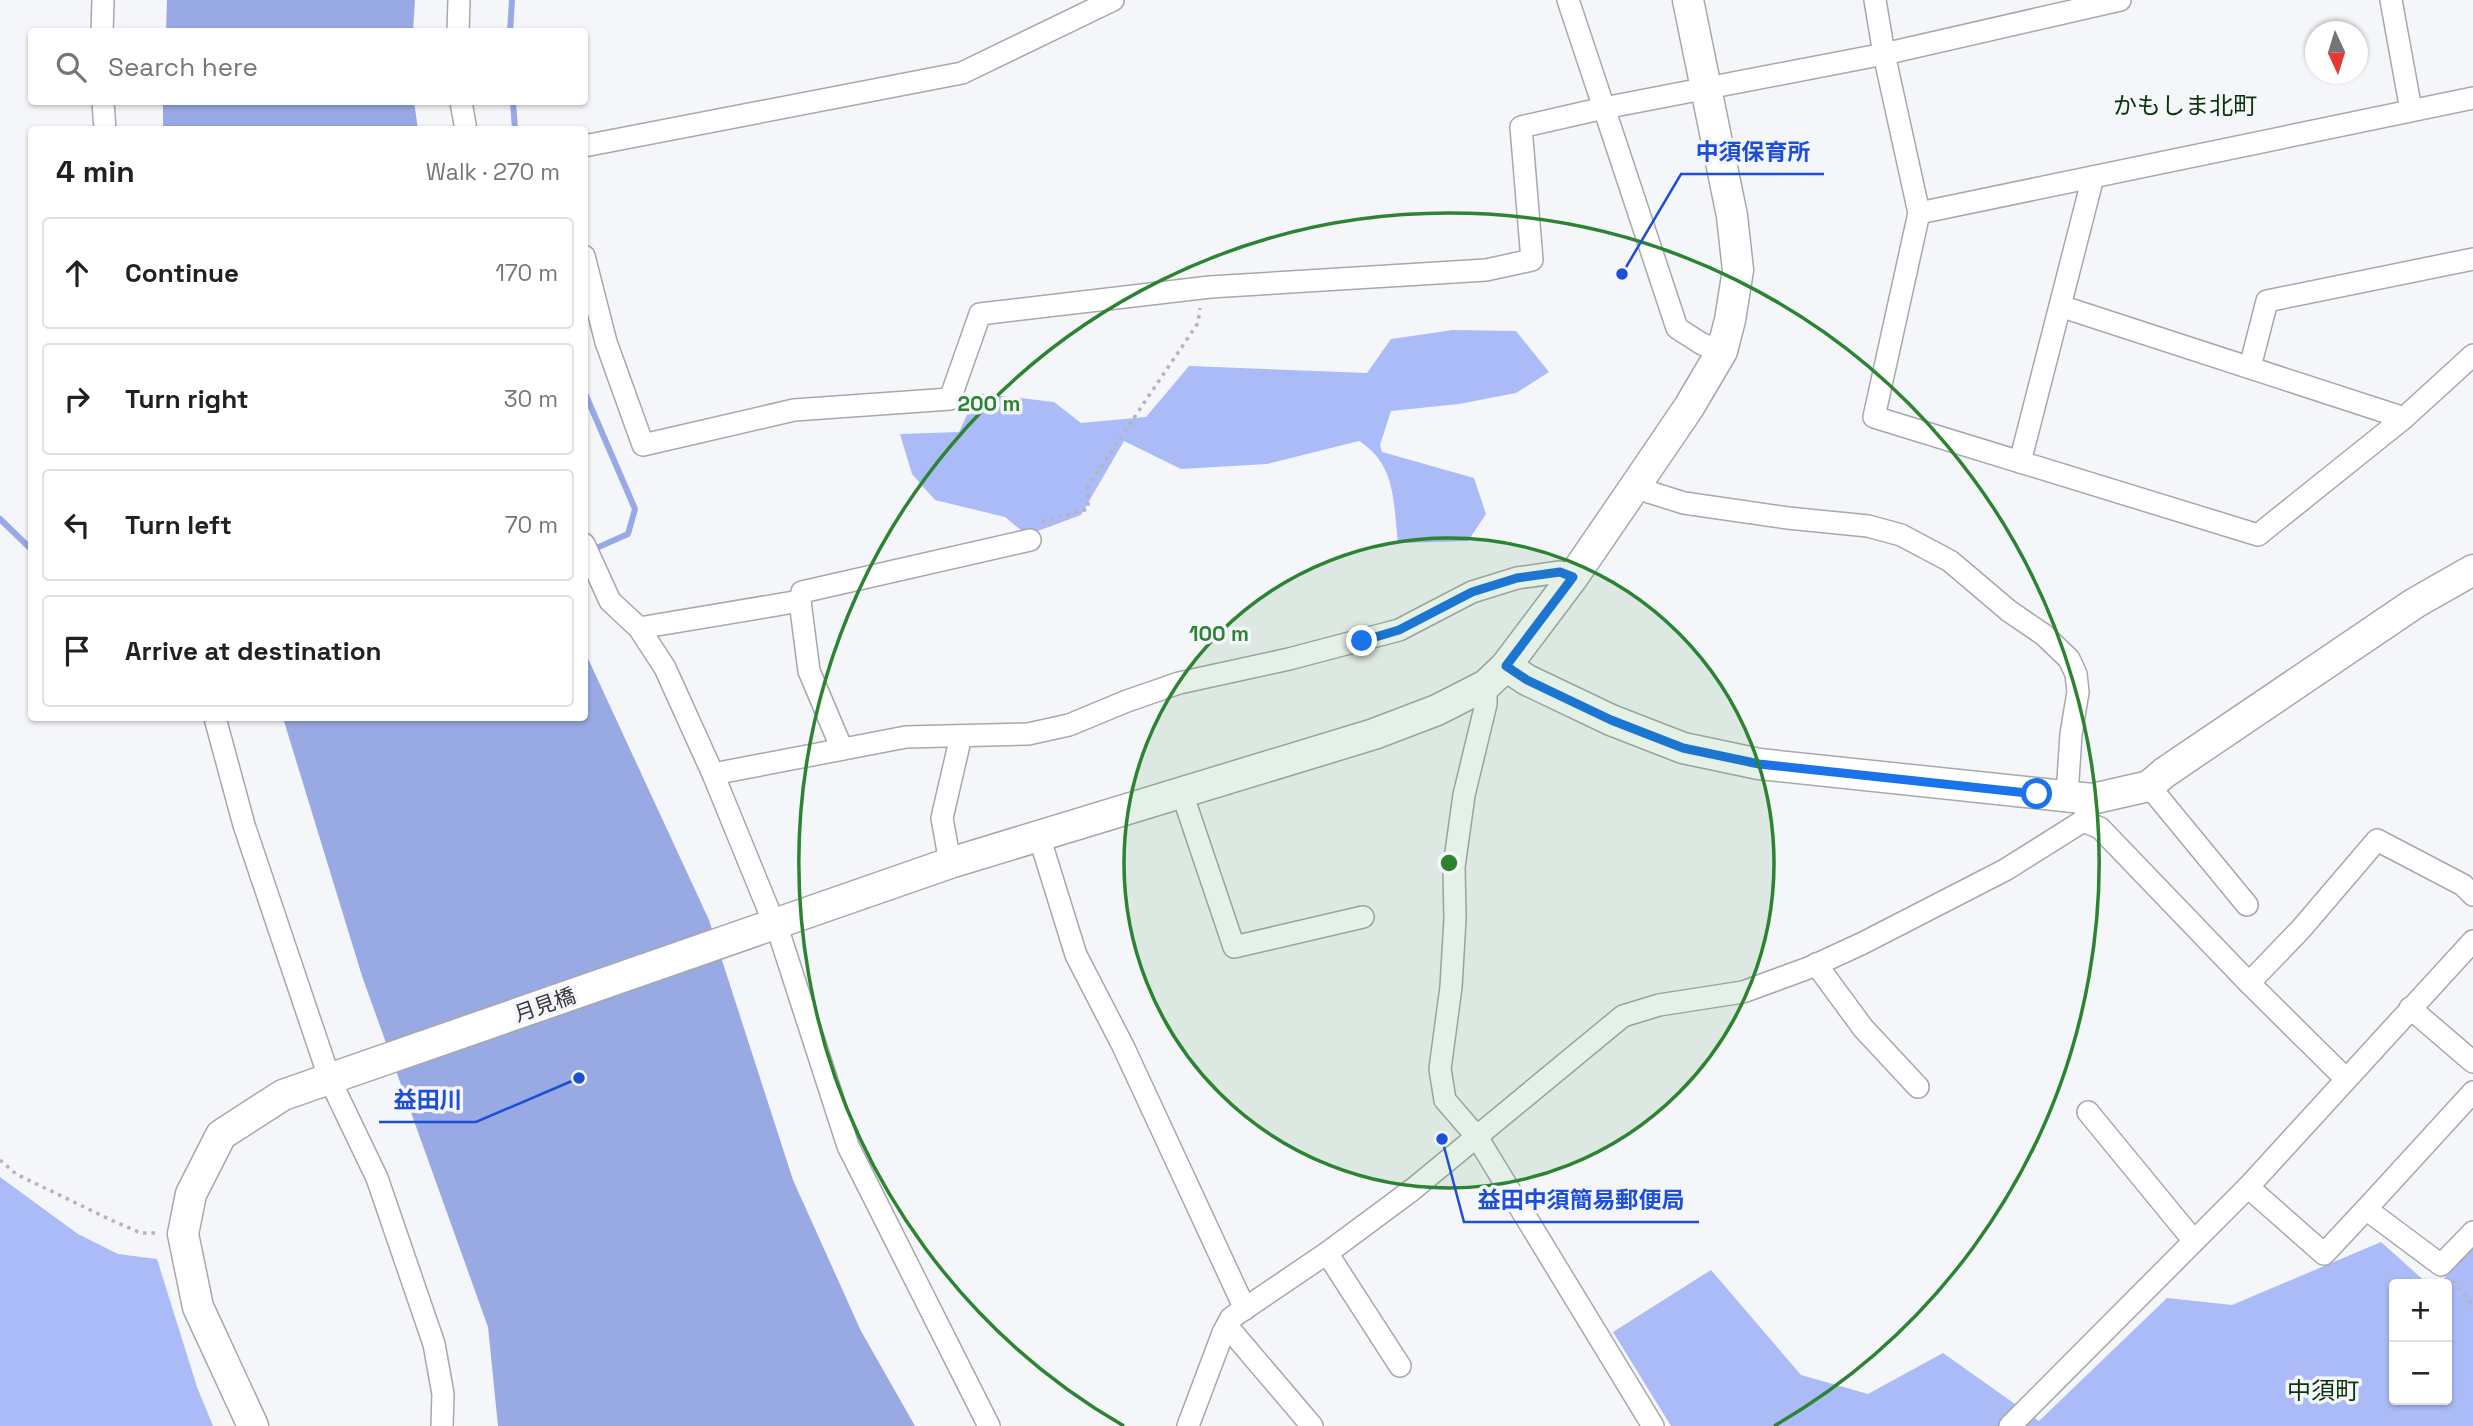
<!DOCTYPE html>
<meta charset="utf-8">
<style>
body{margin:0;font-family:"Space Grotesk","Noto Sans JP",sans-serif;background:#f6f6f6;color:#202124}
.controls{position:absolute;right:21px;bottom:21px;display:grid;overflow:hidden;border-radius:7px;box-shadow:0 2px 5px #0004}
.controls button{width:63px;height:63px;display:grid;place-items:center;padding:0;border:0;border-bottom:2px solid #e0e0e0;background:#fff;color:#202124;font:35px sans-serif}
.compass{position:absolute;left:2305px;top:21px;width:63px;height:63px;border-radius:50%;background:#fff;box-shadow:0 2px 5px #0004;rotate:176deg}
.stop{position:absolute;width:21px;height:21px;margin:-16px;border:5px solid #1a73e8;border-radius:50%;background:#fff}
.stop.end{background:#1a73e8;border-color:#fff;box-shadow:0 2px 7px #0008}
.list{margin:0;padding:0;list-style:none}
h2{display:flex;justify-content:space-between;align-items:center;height:91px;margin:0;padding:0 28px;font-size:30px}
h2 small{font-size:23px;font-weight:400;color:#757577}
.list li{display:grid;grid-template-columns:46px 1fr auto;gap:21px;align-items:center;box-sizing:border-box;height:112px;margin:0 14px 14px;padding:0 14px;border:2px solid #e0e0e0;border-radius:7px}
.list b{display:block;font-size:26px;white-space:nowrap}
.list em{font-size:23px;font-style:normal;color:#757577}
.icon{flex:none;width:38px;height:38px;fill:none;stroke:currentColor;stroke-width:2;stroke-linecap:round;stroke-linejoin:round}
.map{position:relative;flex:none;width:2473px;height:1426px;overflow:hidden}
.search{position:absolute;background:#fff;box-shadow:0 2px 5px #0004;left:28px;top:28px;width:560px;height:77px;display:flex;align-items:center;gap:18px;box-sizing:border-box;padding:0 24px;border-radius:7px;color:#757577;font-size:26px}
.panel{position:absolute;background:#fff;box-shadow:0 2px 5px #0004;left:28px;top:126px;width:560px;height:595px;border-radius:7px}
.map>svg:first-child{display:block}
</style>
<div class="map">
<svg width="2473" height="1426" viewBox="0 0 2473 1426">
<rect width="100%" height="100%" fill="#f5f6fa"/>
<!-- forest -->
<g fill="#aabbf7">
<path d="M1453,330L1516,331L1549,372L1516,393L1459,404L1391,411L1380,445L1382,452L1474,478L1486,514L1468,541L1398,543C1393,503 1397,465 1359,441L1267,464L1181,469L1124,441L1081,515L1027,535L1005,517L935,500L912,474L900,434L959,432L977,393L1054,402L1081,423L1146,417L1189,366L1367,373L1391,339Z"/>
<polygon points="0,1177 78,1234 118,1254 157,1259 197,1387 213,1426 0,1426"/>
<polygon points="2381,1242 2428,1284 2394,1284 2394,1400 2447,1400 2447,1284 2439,1284 2473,1247 2473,1426 1671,1426 1613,1332 1711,1270 1801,1375 1868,1394 1943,1353 2039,1421 2167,1298 2232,1305"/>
</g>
<!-- water -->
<g fill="#98a9e4">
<polygon points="167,0 415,0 413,31 166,31"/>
<polygon points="163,102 414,102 418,129 163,129"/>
<polygon points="585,652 709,920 793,1180 861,1331 915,1426 498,1426 488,1327 362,976 283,718 584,718"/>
</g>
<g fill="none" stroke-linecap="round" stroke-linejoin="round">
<!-- stream -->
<g stroke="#98a9e4" stroke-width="6">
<polyline points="510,32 512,0"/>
<polyline points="513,102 515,130"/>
<polyline points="584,391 635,509 628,534 592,550"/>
<polyline points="0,519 32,550"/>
</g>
<defs>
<g id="street">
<polyline points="1568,0 1604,108 1884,54 2120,0"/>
<polyline points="1875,0 1884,54 1919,213 1874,417 2258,535 2404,418 2473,355"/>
<polyline points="2391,0 2411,110"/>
<polyline points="102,32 103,0"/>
<polyline points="458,32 459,0"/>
<polyline points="103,102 105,130"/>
<polyline points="461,102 466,130"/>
<polyline points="584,146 962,73 1113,0"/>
<polyline points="1919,213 2473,98"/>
<polyline points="584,256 606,342 643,445 794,410 950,399 980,314 1210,287 1486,270 1532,260 1521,127 1604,108 1677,328 1702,344 1722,351"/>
<polyline points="2060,306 2404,418"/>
<polyline points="2250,367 2267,301 2473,259"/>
<polyline points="2020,462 2093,177"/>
<polyline points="1636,485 1649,492 1684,503 1788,518 1868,526 1901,535 1950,561 2009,611 2044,635 2069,659 2076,674 2078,692 2071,734 2067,795"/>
<polyline points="584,544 610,601 639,628 665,668 713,774 769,911"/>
<polyline points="800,601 802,592 1030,540"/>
<polyline points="639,628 800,601 809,671 842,749"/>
<polyline points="1486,685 1486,704 1464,795 1454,867 1455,919 1451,987 1440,1069 1445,1100 1477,1137 1653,1426"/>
<polyline points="215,718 244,825 330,1080 377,1178 434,1344 443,1394 442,1426"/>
<polyline points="713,774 906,737 1028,734 1069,725 1127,701 1179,683 1289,659 1399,630 1472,592 1517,578 1560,572 1573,577"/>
<polyline points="2149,786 2247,905"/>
<polyline points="1182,793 1234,947 1363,917"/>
<polyline points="2083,821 2100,828 2249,983 2345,1078"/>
<polyline points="1039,836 1076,955 1123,1046 1245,1309"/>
<polyline points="950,863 942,818 961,736"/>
<polyline points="780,936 848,1146 989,1426"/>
<polyline points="1816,964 1863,1028 1918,1087"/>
<polyline points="2249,983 2301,929 2377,840 2463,885 2473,895"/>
<polyline points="2410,1008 2473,1062"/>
<polyline points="2088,1112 2194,1241"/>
<polyline points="2248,1187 2324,1254 2366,1209 2441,1265 2473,1232"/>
<polyline points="2366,1209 2473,1092"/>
<polyline points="1327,1253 1400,1366"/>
<polyline points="1227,1326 1312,1426"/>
<polyline points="1188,1426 1223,1333 1231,1318 1327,1253 1412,1190 1623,1016 1659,1005 1743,992 1811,967 1863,943 2005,870 2083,821 2092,799"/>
<polyline points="2010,1426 2248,1187 2473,941"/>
</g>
<g id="secondary">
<polyline points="1506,666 1527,680 1611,720 1683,748 1759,764 2092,799 2149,786 2164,773 2415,603 2473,570"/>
<polyline points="253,1426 198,1307 183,1234 191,1194 221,1135 283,1095 950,863 1374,734 1437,710 1486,685 1506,666 1573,577 1636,485 1689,407 1722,351 1730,320 1738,270 1732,216 1688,0"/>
</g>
</defs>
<!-- street casing -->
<use href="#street" stroke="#a7a8ab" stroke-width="24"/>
<!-- secondary casing -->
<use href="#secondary" stroke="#a7a8ab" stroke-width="33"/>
<!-- path -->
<g stroke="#b5b5b9" stroke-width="3.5" stroke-dasharray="3.5 5" stroke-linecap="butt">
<polyline points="1042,522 1088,509 1088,486 1198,323 1200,308"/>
<polyline points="0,1160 16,1174 111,1220 141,1233 160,1233"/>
<polyline points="2453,1281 2473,1306"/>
</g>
<!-- street -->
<use href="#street" stroke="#fff" stroke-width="21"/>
<!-- secondary -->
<use href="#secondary" stroke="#fff" stroke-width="30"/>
</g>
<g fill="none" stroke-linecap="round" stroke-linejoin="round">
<!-- route -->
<polyline stroke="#1a73e8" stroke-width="9" points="1362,641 1399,630 1472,592 1517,578 1560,572 1573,577 1506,666 1527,680 1611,720 1683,748 1759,764 2037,794"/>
</g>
<!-- distance rings -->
<circle cx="1449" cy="863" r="325" fill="#2c8432" fill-opacity=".12"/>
<g fill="none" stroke="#2c8432" stroke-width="3.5">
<circle cx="1449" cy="863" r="325"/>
<path d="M1124 1426A650 650 0 1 1 1774 1426"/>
</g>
<g text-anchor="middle" stroke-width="7" stroke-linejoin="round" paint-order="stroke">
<!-- street labels -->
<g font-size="21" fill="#353537" stroke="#f5f6fa">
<text transform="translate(545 1005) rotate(-19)" y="7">月見橋</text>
</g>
<!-- quarter labels -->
<g font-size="24" fill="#09340c" stroke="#f5f6fa">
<text x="2185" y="114">かもしま北町</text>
<text x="2323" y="1399">中須町</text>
</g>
</g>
<circle cx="1449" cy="863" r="10" fill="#2c8432" stroke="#f5f6fa" stroke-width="3.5"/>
<g font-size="21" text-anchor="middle" font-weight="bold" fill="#2c8432" stroke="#f5f6fa" stroke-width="7" stroke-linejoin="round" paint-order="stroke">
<text x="989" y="411">200 m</text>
<text x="1219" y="641">100 m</text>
</g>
<!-- callouts -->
<path fill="none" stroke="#1d4ed8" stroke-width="2.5" d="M1622 274L1681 174H1824M579 1078L476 1122H379M1442 1139L1464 1222H1699"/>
<g fill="#1d4ed8" stroke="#f5f6fa" stroke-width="2.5">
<circle cx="1622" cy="274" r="7"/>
<circle cx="579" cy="1078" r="7"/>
<circle cx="1442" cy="1139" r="7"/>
</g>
<g font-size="23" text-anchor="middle" font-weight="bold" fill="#1d4ed8" stroke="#f5f6fa" stroke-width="7" stroke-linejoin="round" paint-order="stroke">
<text x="1753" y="160">中須保育所</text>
<text x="428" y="1108">益田川</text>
<text x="1581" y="1208">益田中須簡易郵便局</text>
</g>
</svg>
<div class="controls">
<button>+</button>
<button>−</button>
</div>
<svg class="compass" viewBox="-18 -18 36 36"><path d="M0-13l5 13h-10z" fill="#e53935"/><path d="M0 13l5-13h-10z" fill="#757577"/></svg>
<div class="stop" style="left:2037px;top:794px"></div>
<div class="stop end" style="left:1362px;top:641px"></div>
<div class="search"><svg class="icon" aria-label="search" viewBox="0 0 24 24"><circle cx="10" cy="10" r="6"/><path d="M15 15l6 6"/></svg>Search here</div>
<section class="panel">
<h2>4 min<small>Walk · 270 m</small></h2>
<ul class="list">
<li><svg class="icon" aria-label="ahead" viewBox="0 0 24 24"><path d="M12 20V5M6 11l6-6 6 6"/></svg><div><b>Continue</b></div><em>170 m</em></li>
<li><svg class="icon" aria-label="right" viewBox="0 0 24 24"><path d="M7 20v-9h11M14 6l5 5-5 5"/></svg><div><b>Turn right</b></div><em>30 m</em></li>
<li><svg class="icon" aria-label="left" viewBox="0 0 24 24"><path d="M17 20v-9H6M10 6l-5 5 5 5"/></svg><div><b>Turn left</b></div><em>70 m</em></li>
<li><svg class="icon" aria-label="arrive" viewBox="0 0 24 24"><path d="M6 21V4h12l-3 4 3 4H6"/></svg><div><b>Arrive at destination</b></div></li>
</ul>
</section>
</div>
